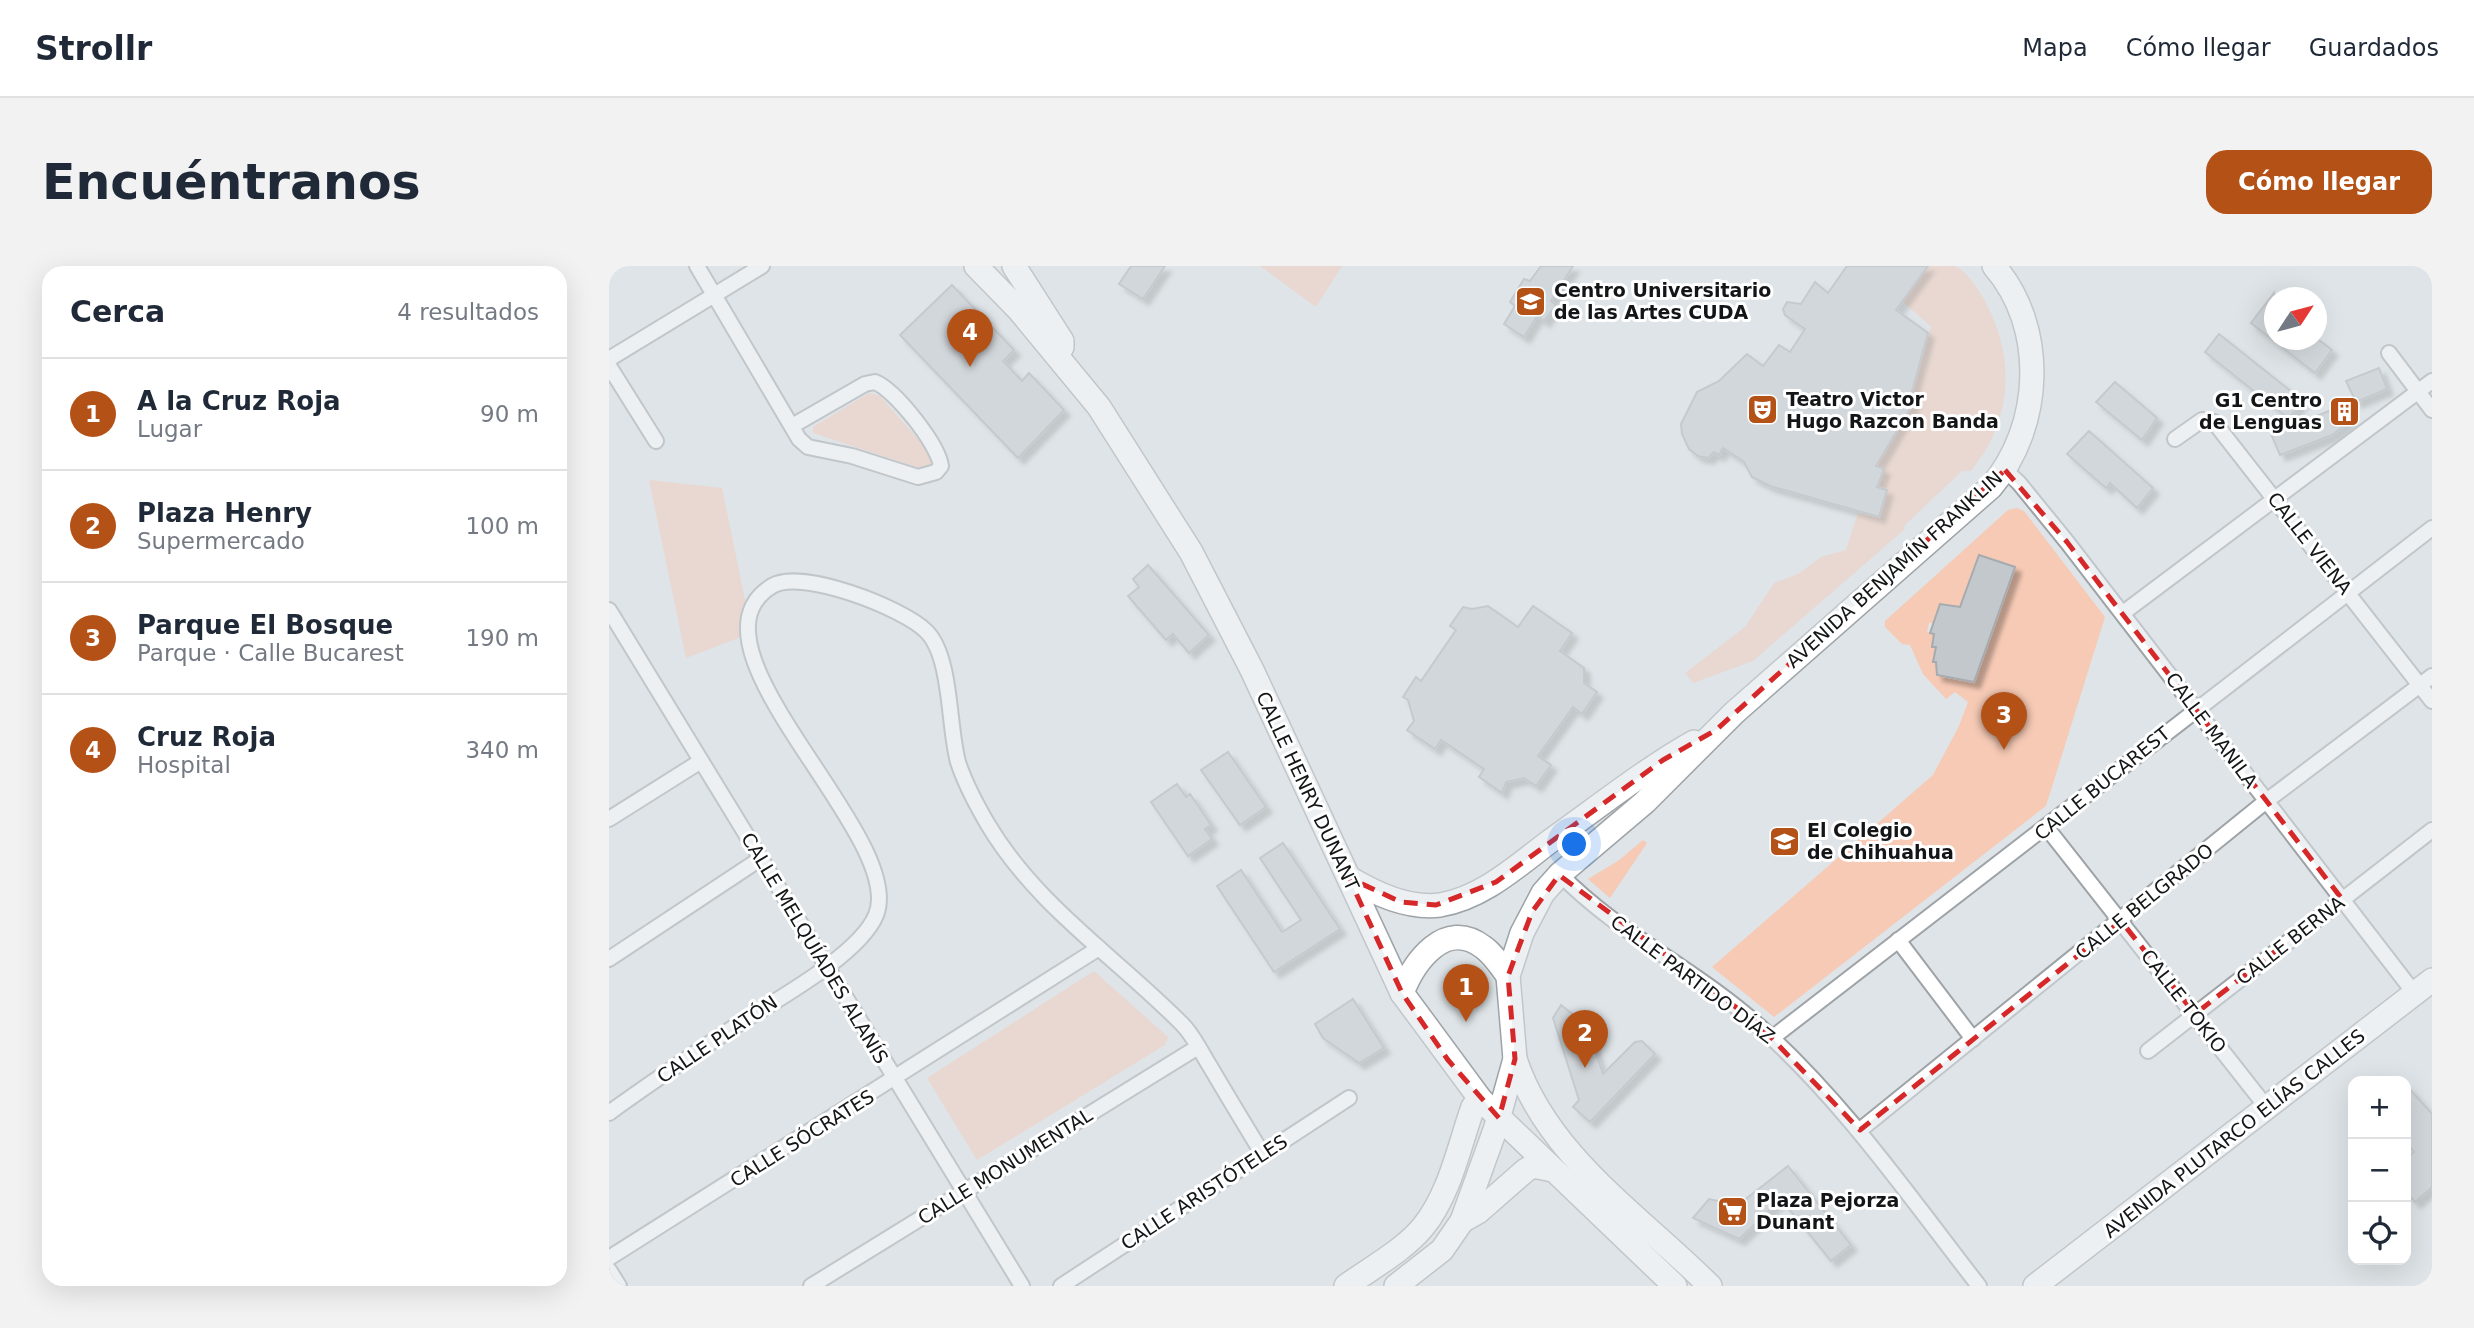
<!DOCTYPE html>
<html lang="es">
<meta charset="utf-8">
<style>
body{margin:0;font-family:"DejaVu Sans",sans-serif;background:#f2f2f3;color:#1f2937}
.controls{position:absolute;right:21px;bottom:21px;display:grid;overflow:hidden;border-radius:14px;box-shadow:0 7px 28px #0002}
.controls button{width:63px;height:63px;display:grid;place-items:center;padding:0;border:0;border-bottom:2px solid #e0e1e3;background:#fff;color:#1f2937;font:35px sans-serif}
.compass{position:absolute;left:1655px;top:21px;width:63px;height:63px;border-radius:50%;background:#fff;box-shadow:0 7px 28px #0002;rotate:54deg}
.you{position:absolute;left:966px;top:579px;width:24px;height:24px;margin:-18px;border:5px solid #fff;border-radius:50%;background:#1a73e8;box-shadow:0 0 0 10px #1a73e833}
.badge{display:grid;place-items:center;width:46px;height:46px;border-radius:50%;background:#b45117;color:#fff;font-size:23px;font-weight:700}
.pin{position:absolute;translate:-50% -58px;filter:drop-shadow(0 2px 4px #0008)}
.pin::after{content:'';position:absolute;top:37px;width:24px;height:21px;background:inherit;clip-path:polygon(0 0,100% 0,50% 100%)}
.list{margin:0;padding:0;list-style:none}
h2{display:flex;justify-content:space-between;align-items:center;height:91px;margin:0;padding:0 28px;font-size:30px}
h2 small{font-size:23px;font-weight:400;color:#747a83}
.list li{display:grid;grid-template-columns:46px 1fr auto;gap:21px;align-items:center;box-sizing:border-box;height:112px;padding:0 28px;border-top:2px solid #e0e1e3}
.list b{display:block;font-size:26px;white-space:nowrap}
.list p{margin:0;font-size:23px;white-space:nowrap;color:#747a83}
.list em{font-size:23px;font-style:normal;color:#747a83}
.icon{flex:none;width:38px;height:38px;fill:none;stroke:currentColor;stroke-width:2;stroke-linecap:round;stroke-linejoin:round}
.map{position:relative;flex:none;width:1823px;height:1020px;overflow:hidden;border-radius:21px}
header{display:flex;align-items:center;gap:42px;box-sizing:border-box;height:98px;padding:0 35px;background:#fff;border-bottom:2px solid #e0e1e3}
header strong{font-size:33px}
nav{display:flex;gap:38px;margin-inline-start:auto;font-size:24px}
.intro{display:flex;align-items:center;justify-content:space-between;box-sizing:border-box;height:168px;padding:0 42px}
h1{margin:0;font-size:49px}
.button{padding:18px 32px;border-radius:21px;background:#b45117;color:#fff;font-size:24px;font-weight:700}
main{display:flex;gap:42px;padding:0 42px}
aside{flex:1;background:#fff;border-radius:21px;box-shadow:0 7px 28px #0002}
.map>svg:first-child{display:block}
</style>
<header>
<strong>Strollr</strong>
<nav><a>Mapa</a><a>Cómo llegar</a><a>Guardados</a></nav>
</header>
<div class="intro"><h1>Encuéntranos</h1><a class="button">Cómo llegar</a></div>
<main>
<aside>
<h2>Cerca<small>4 resultados</small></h2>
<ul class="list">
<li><span class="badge">1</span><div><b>A la Cruz Roja</b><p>Lugar</p></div><em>90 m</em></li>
<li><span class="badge">2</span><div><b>Plaza Henry</b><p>Supermercado</p></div><em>100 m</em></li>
<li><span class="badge">3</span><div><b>Parque El Bosque</b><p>Parque · Calle Bucarest</p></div><em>190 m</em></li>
<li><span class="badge">4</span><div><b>Cruz Roja</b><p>Hospital</p></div><em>340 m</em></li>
</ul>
</aside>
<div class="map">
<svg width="1823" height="1020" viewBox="0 0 1823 1020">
<defs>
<filter id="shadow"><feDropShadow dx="6" dy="6" stdDeviation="2" flood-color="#0004"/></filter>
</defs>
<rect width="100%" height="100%" fill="#dee4e7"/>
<!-- green -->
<g fill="#f6cab5" fill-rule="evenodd">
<polygon points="651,0 733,0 707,41"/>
<path d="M1317,0C1325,0 1336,0 1344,0C1355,2 1368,21 1373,30C1407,88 1405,152 1362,205H1353L1295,260L1296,263L1144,395L1084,417L1076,407L1136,361L1165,317L1189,308L1212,291L1237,284L1249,247L1270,251L1278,224L1268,221L1275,203L1262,197L1305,136L1302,129L1322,61L1293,35Z"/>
<polygon points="260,127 271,130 324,190 323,197 317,201 307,201 204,167 204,161"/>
<polygon points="40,214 113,222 136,334 132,371 77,392"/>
<path d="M1408,242L1415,245L1496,351L1437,540L1165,751L1103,701L1324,509L1350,460L1359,436L1346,426L1337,433L1314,408L1301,379L1293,378L1276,361V355L1399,244ZM1370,290L1405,301L1365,416L1328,409L1327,401L1332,396H1325L1330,381L1323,380L1327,368L1318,366L1320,357H1324L1331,338L1351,341Z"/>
<polygon points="1034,574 1038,577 1001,632 979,613 1009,595"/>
<polygon points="485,705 559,771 556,779 368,894 318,812"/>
</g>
<!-- building -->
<g fill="#c3c8cc" stroke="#a6abaf" stroke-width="2" filter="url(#shadow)">
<polygon points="522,0 556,0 534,33 510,18"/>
<polygon points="932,0 964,0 942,35 947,39 935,55 928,50 915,71 895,58 906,40 901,36 915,13 921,15"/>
<polygon points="1238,0 1319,0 1287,44 1319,67 1302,129 1305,136 1267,200 1275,203 1268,221 1278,224 1270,251 1161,220 1143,211 1135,196 1114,182 1110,189 1105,186 1099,192 1089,190 1080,183 1073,168 1072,158 1088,126 1110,115 1138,88 1154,100 1170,79 1181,86 1196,63 1176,49 1174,43 1178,36 1192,38 1206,16 1219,27"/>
<polygon points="343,19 405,84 394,95 413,115 420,107 455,144 409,192 291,69"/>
<polygon points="1665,27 1665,74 1710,74 1723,84 1706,107 1642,57"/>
<polygon points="1610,68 1693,134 1680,153 1596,86"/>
<polygon points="1770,102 1778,123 1747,136 1737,115"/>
<polygon points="1506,116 1548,152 1533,174 1487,136"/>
<polygon points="1730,141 1741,155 1723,169 1671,189 1662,168"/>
<polygon points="1480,165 1544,222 1528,242 1501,217 1497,222 1458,188"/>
<polygon points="1370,289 1406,301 1365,416 1328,409 1327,396 1324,396 1327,381 1323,381 1325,368 1321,367 1331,338 1351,341"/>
<polygon points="539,299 600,369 580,387 564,368 557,374 519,330 530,321 524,313"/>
<polygon points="879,340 909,361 924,340 963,367 951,385 975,402 975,417 988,426 973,448 964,441 929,490 942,499 927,520 915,512 897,516 893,527 870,511 875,503 832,474 826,483 798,464 805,455 799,434 794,431 807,411 812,415 847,364 841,360 854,341 863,343"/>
<polygon points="619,486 657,541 631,559 592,504"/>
<polygon points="568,518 577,531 581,528 602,559 596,563 603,573 579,590 542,536"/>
<polygon points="674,577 731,663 665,706 608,620 632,604 673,666 692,654 651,592"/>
<polygon points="744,733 775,782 750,797 714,772 706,758"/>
<polygon points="952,739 977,759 994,808 1026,776 1033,775 1046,788 981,856 964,841 970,834 944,752"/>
<polygon points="1797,819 1823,848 1823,921 1806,936 1797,926 1797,893 1805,886 1797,877"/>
<polygon points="1179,900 1242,979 1222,995 1172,933 1130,973 1084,952 1100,933 1129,939"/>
</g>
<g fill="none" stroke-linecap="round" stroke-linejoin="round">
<defs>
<g id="street">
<path d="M88,0L190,173L199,181L243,190L309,211L327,206L332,200C329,178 286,124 266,116L256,118L183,160"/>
<polyline points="1780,87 1823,144"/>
<polyline points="0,93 153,0"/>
<polyline points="0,100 47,175"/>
<polyline points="1566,173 1593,154 1605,156 1823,435"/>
<polyline points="1396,204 1410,217 1458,276 1806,728"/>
<polyline points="0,344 413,1020"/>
<polyline points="1514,347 1823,115"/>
<polyline points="0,553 92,495"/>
<polyline points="1438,562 1659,843"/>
<path d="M951,608C1009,668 1088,704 1150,760C1235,836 1300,930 1370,1020"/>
<polyline points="1289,674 1364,773"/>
<polyline points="0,693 151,593"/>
<polyline points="1163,772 1823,262"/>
<polyline points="1539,785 1823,564"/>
<path d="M0,847C41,817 83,789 125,761C163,736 250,690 267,649C299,570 65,380 163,320C192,302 294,342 317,365C343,390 339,460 349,496C356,518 367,538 378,557C427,640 507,691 573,758C585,770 593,788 602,802C619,831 636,859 653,887"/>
<polyline points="1251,864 1656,536 1823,410"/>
<polyline points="0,992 490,682"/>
<polyline points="0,1004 10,1020"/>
<polyline points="202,1020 589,781"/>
<polyline points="452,1020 740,832"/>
</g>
<g id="primary">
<polyline points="367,0 410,44 490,141 582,286 643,404 793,727 872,834 1066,1020"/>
<polyline points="405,0 453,75 453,81"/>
<path d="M740,612C767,628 799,643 831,639C873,632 907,601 940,576C988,542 1034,505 1085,476"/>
<path d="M793,727C805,696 836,652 874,681C884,688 892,700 899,710"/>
<path d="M906,793C938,890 1031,950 1101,1020"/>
<polyline points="853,955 869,946 917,904 924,900 944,904"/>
<path d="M737,1020C762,1002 794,985 814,961C841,928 850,880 864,841L872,834"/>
<path d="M787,1020L833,984L853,955L886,864L906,793L899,710L913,667L934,627L951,608L1036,536L1125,447L1382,221C1434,160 1438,61 1385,0"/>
<polyline points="1426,1020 1823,714"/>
</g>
</defs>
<!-- street casing -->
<use href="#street" stroke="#9ea3a7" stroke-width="18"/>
<!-- primary casing -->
<use href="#primary" stroke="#9ea3a7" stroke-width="26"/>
<!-- street -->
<use href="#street" stroke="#fff" stroke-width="14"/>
<!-- primary -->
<use href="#primary" stroke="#fff" stroke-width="23"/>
</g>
<!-- marked area -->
<path d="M0 0H1823V1020H0ZM1396,204L1458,276L1733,633L1586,748L1512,655L1251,864L1148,757L950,609L923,646L899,710L906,793L890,852L839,794L793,727L740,612L792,636L827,639L887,616L1054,494L1107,464Z" fill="#dee4e7" fill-opacity=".55" fill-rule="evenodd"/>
<path fill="none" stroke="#d62828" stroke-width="5" stroke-dasharray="14 9" stroke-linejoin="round" d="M1396,204L1458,276L1733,633L1586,748L1512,655L1251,864L1148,757L950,609L923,646L899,710L906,793L890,852L839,794L793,727L740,612L792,636L827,639L887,616L1054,494L1107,464Z"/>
<!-- icons -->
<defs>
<symbol id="university-square" viewBox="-11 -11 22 22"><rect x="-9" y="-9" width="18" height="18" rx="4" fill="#b45117" stroke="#fff"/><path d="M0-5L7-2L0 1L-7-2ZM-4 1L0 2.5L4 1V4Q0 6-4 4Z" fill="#fff"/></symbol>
<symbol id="theatre-square" viewBox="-11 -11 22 22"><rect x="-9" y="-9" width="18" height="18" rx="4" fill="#b45117" stroke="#fff"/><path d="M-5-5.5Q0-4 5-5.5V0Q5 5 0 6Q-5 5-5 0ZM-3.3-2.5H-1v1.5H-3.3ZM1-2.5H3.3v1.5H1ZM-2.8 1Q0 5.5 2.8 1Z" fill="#fff"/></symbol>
<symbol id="building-square" viewBox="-11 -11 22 22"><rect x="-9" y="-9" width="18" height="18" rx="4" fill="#b45117" stroke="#fff"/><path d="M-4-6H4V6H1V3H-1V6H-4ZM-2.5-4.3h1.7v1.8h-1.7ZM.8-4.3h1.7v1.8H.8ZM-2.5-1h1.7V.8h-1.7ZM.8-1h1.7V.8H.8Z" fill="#fff"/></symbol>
<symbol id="supermarket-square" viewBox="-11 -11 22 22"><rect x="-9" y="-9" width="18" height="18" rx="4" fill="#b45117" stroke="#fff"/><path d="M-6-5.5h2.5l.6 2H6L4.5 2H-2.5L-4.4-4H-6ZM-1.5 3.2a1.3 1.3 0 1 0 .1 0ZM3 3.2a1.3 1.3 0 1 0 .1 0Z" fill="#fff"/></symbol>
</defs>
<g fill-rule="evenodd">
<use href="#university-square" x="904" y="18" width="35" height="35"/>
<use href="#theatre-square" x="1136" y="126" width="35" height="35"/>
<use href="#building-square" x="1718" y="128" width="35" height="35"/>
<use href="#university-square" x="1158" y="558" width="35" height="35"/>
<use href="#supermarket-square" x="1106" y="928" width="35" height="35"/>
</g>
<g text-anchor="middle" stroke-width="6" stroke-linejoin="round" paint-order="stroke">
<!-- poi labels -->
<g font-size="19" font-weight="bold" fill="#131516" stroke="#fff" text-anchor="start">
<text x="945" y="31">Centro Universitario<tspan x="945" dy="22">de las Artes CUDA</tspan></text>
<text x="1177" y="140">Teatro Victor<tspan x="1177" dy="22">Hugo Razcon Banda</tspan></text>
<text x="1713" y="141" text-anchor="end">G1 Centro<tspan x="1713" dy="22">de Lenguas</tspan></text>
<text x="1198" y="571">El Colegio<tspan x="1198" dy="22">de Chihuahua</tspan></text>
<text x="1147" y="941">Plaza Pejorza<tspan x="1147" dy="22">Dunant</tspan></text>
</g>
<!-- street labels -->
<g font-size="19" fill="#131516" stroke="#fff">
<text transform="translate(1701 277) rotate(52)" y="7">CALLE VIENA</text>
<text transform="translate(1285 303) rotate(-42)" y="7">AVENIDA BENJAMÍN FRANKLIN</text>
<text transform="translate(1603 464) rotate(53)" y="7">CALLE MANILA</text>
<text transform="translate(1493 517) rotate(-39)" y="7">CALLE BUCAREST</text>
<text transform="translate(699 525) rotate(65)" y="7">CALLE HENRY DUNANT</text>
<text transform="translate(1535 635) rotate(-39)" y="7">CALLE BELGRADO</text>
<text transform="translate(1681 674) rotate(-38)" y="7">CALLE BERNA</text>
<text transform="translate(206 682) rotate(59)" y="7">CALLE MELQUÍADES ALANÍS</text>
<text transform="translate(1084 713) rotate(37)" y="7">CALLE PARTIDO DÍAZ</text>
<text transform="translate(1575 735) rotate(52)" y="7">CALLE TOKIO</text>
<text transform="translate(108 773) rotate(-34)" y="7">CALLE PLATÓN</text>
<text transform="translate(1625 867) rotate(-38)" y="7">AVENIDA PLUTARCO ELÍAS CALLES</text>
<text transform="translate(193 872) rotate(-32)" y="7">CALLE SÓCRATES</text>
<text transform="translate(396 900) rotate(-32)" y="7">CALLE MONUMENTAL</text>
<text transform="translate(595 926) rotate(-33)" y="7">CALLE ARISTÓTELES</text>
</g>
</g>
</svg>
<div class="controls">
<button>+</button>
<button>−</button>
<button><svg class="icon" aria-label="locate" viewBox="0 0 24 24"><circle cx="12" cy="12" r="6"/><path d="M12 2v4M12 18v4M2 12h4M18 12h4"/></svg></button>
</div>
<svg class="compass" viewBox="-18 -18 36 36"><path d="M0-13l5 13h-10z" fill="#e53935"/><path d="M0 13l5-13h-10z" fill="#747a83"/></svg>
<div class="you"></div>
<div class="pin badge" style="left:857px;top:756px">1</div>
<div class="pin badge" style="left:976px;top:802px">2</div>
<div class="pin badge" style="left:1395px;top:484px">3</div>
<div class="pin badge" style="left:361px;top:101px">4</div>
</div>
</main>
